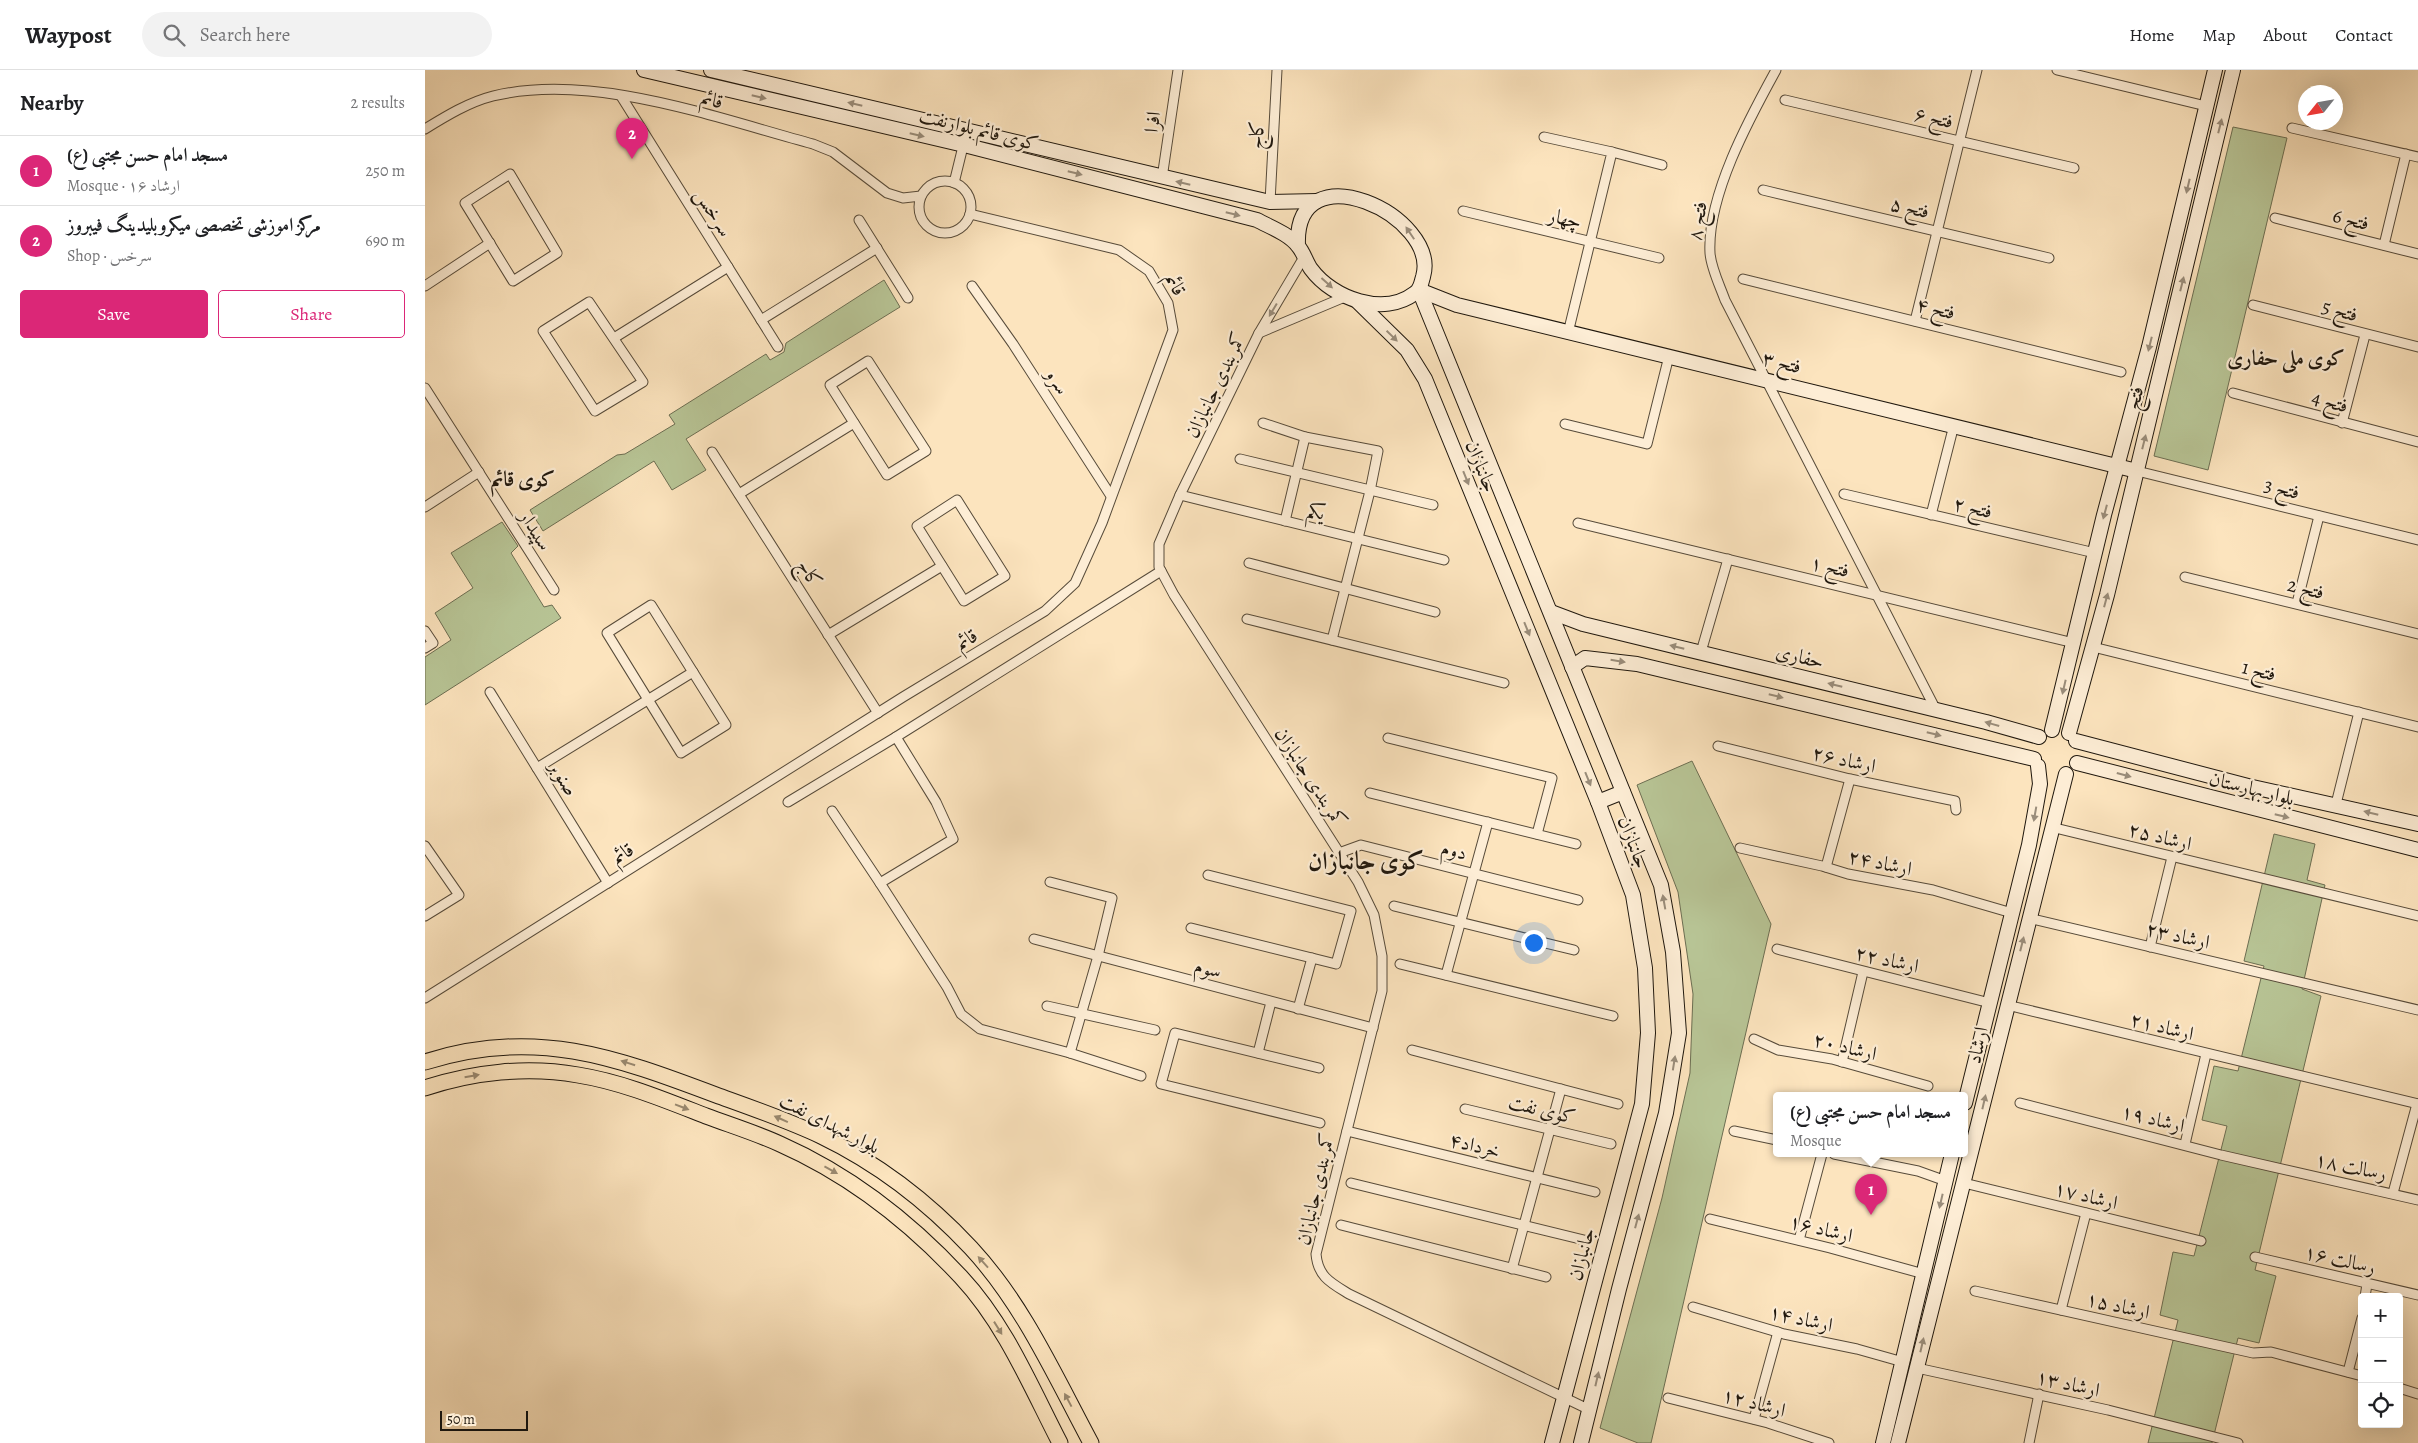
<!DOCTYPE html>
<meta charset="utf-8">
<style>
body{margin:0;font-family:Alegreya,Amiri,serif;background:#f2f2f2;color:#202124}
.controls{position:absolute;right:15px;bottom:15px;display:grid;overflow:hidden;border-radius:5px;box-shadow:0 5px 20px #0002}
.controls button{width:45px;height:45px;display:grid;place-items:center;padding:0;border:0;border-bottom:1px solid #e0e0e0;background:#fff;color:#202124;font:25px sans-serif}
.compass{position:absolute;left:1873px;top:15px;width:45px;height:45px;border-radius:50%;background:#fff;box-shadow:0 5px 20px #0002;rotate:239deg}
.scale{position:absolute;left:15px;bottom:12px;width:88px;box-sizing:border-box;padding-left:5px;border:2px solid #20180e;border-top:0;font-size:14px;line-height:18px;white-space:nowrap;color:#20180e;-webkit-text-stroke:4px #fdedd5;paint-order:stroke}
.you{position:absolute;left:1108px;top:872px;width:18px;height:18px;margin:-12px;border:4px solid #fff;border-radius:50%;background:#1a73e8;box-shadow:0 0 0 8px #1a73e833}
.badge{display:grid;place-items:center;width:32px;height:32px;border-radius:50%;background:#db2777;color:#fff;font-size:16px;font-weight:700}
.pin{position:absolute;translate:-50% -41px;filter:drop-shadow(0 1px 2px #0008)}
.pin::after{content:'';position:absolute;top:26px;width:18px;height:15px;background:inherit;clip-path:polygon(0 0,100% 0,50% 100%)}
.popup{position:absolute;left:1348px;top:1022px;width:195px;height:65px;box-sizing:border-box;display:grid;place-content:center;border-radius:5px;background:#fff;filter:drop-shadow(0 1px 4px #0005);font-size:16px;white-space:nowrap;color:#757577}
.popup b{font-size:19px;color:#202124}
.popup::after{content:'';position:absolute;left:50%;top:100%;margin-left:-10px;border:10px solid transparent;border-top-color:#fff}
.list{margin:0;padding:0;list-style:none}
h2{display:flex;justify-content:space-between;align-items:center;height:65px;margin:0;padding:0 20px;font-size:21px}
h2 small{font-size:16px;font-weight:400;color:#757577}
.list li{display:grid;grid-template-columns:32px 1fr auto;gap:15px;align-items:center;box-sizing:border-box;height:70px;padding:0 20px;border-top:1px solid #e0e0e0}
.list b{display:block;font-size:19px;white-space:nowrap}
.list p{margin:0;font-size:16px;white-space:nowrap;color:#757577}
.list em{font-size:16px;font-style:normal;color:#757577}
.actions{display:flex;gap:10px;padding:15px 20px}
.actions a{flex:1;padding:11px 0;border:1px solid #db2777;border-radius:5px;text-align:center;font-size:18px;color:#db2777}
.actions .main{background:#db2777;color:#fff}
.icon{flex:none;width:28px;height:28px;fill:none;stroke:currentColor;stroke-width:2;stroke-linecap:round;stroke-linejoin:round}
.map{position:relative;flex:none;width:1993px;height:1373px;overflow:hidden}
header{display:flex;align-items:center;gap:30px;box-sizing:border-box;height:70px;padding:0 25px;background:#fff;border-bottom:1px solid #e0e0e0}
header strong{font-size:24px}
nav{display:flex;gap:28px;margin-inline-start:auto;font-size:18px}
.search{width:350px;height:45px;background:#f2f2f2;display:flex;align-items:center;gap:12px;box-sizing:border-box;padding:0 18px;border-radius:28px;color:#757577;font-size:19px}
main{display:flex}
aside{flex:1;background:#fff}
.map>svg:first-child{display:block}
</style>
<header>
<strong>Waypost</strong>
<div class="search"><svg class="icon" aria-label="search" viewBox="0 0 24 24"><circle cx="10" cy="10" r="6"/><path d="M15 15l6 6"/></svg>Search here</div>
<nav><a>Home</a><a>Map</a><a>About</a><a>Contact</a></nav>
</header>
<main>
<aside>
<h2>Nearby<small>2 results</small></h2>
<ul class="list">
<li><span class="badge">1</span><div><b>مسجد امام حسن مجتبی (ع)</b><p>Mosque · ارشاد ۱۶</p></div><em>250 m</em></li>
<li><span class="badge">2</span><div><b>مرکز اموزشی تخصصی میکروبلیدینگ فیبروز</b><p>Shop · سرخس</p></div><em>690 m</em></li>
</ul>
<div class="actions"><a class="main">Save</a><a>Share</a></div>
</aside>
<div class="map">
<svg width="1993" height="1373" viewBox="0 0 1993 1373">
<rect width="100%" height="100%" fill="#fce4be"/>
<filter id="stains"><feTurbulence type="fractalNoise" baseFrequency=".004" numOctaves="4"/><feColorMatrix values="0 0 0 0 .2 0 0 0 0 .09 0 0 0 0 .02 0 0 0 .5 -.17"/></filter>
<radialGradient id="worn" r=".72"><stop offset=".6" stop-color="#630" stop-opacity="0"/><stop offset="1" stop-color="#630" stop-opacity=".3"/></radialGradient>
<!-- green -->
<g fill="#b8c596" stroke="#6c6e52">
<polygon points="1808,57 1862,68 1783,400 1729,386"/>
<polygon points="459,210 475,237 261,369 281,400 247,420 229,391 118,461 105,440 192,385 200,384 250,354 244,345 341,284 345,290 359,282 361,273"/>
<polygon points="77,452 93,476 86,483 119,537 127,535 136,548 0,635 0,587 26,570 10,543 48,518 26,483"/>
<polygon points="1267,691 1346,854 1226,1373 1213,1373 1175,1358 1237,1128 1265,1003 1268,924 1253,822 1212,715"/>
<polygon points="1849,764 1890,774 1882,810 1900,815 1877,919 1896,926 1830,1200 1851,1206 1834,1273 1813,1268 1787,1373 1723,1373 1753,1250 1735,1245 1748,1182 1769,1186 1802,1056 1777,1050 1789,996 1813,1001 1839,896 1819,891"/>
</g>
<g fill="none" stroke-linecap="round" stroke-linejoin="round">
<defs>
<g id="street">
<path d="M1351,0C1324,49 1282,126 1285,183C1286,198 1295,216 1300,230L1511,640"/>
<polyline points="1632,0 1781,36"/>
<polyline points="196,26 353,277"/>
<polyline points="1360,30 1649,98"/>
<polyline points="1867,58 1993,87"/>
<path d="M0,59C21,46 44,32 68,26C168,2 291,48 388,74L408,82L462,123L478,128L496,126"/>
<polyline points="1119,67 1187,82 1143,263"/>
<polyline points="1187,82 1237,95"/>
<polygon points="85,104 132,183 88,211 40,133"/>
<polyline points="737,108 753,0"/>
<circle cx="520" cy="137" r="26"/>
<polyline points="529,113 542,60"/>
<polyline points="1338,120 1624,188"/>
<polyline points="845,132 852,0"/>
<polyline points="1038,141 1234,188"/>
<polyline points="1850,148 1993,184"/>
<polyline points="434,150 483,228"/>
<polyline points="1959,175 1981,84"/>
<path d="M879,187L834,263L755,425L734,474V497L749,525L933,812L949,845L957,886V921L891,1184C893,1207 906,1213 924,1224L1165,1340"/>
<polyline points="1318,209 1696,302"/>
<polyline points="0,216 65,173"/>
<polyline points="547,216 588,274 686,426"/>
<polygon points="164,232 218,312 170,341 118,261"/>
<polyline points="1828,235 1993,277"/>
<polyline points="336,250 452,178"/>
<polyline points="1490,251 1552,0"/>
<polyline points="834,263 922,226"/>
<polyline points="189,268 303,197"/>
<polygon points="443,291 501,381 462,405 405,315"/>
<polyline points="0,318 129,520"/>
<polyline points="1808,323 1993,372"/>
<polyline points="838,353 880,367"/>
<polyline points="1917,353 1940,265"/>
<polyline points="1140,354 1222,374 1244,286"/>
<polyline points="287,382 453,643"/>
<polyline points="815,389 1008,435"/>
<polyline points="1712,401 1993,470"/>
<polyline points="314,424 429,353"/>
<polyline points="1419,424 1670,483"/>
<polyline points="755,425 1019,490"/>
<polygon points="532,430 580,506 539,531 492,456"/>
<polyline points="0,437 54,402"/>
<polyline points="1506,445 1529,355"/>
<polyline points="860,451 880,367 953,381 945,421 907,570"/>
<polyline points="1153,453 1649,573"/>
<polyline points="824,493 1010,542"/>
<polyline points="1760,507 1993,564"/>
<polyline points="1872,533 1894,446"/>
<polygon points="226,535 301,655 256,683 182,563"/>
<polyline points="822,549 1079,613"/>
<polyline points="0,561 8,573 0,578"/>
<polyline points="403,565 517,496"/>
<polyline points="1668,577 1993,657"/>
<polyline points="1276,582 1303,489"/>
<polyline points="65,622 183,813"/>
<polyline points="963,668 1127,708 1112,764"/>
<polyline points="1293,676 1425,709 1530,731 1531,740"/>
<polyline points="112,698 268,602"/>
<polyline points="945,723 1151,774"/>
<polyline points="363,732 471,667"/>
<polyline points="1911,734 1934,642"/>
<polyline points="407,741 455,813"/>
<polyline points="1626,757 1993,846"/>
<polyline points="0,776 34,825 0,846"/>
<polyline points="1315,778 1397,796 1423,804 1508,820 1587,843"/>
<polyline points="914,783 936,775 1153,830"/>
<polyline points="1401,797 1425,709"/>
<polyline points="625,812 687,828 673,886 645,983"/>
<polyline points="969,836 1149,880"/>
<polyline points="1603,848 1993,940"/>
<polyline points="766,858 911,894 926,841 783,805"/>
<polyline points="609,869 948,958"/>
<polyline points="1725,877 1747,787"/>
<polyline points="1352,879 1565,933"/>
<polyline points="975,894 1188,946"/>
<polyline points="1021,905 1063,752"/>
<polyline points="0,928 478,627 620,541 650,513 677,453 748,260 743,233 724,201 694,180 545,144"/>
<polyline points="1582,935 1993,1034"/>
<polyline points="622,936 730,960"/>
<polyline points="873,939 887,888"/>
<polyline points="1329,969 1353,980 1407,989 1503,1016"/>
<polyline points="987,980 1193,1034"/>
<polyline points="833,983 846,932"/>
<polyline points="1417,992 1438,902"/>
<polyline points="894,998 750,963 736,1014 895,1053"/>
<polyline points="716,1006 645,983 555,959 536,944 522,917 455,813 528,769 511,732 471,667 736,501"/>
<polyline points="1595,1033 1796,1085 1993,1130"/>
<polyline points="1040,1039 1186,1074"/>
<polyline points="922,1061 1170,1122"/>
<polyline points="1309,1061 1352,1070"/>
<polyline points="1760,1074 1781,984"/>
<polyline points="1409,1084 1493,1101 1521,1111"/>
<polyline points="926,1113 1159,1170"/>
<polyline points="1539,1113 1776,1171"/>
<polyline points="1968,1123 1992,1034"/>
<polyline points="1285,1149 1405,1178 1499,1204"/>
<polyline points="916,1155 1121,1207"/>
<polyline points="1374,1170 1397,1084"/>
<polyline points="1830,1187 1993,1225"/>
<polyline points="1087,1199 1136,1019"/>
<polyline points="1550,1221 1828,1283 1846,1282 1937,1306"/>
<polyline points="1940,1227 1942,1214"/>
<polyline points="1268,1237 1359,1264 1432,1279 1478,1292"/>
<polyline points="1636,1240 1661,1143"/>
<polyline points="1492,1298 1683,1340 1813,1373"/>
<polyline points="1923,1302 1937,1248"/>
<polyline points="1974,1318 1993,1324"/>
<polyline points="1243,1328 1343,1353 1404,1373"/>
<polyline points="1329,1349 1353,1262"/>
<polyline points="1604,1373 1614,1324"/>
</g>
<g id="secondary">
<path d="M219,0L539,75L832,150C845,157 864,164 873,176C879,183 881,192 886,199C908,229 959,247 990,223C996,219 996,213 998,207C1016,146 869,78 873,175"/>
<polyline points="286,0 845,132 892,131"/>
<polyline points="994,220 1236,815 1248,882 1254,963 1241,1043 1194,1219 1156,1373"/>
<polyline points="994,220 1032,235 1712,401"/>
<polyline points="932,231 982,280 1000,309 1173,732 1208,825 1220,898 1223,963 1217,1034 1127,1373"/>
<polyline points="1126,542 1158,554 1561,652 1614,667"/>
<polyline points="1147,597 1160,588 1212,594 1609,689"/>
<polyline points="1627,660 1679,445 1724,277 1790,0"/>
<polyline points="1644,663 1682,525 1808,0"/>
<polyline points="1651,671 1823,716 1993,754"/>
<polyline points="1652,693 1993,780"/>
<polyline points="1173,732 1198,722"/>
<polyline points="1540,1033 1604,775 1615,714 1613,696"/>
<polyline points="1458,1373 1527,1084"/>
<polyline points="1473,1373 1641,704"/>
</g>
<g id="primary">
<path d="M0,992C109,957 190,987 291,1025C327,1038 362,1050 396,1066C452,1093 504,1133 546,1178C598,1234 630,1306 666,1373"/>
<path d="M0,1018C48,1002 102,996 153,1005C197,1012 240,1030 281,1046C305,1055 331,1063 355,1074C425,1105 484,1151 536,1207C580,1254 606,1317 635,1373"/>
</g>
</defs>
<!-- street casing -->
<use href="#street" stroke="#574b3a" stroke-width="11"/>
<!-- secondary casing -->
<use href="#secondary" stroke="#20180e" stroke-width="16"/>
<!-- primary casing -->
<use href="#primary" stroke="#20180e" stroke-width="17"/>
<!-- street -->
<use href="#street" stroke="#fdedd5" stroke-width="9"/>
<!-- secondary -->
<use href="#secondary" stroke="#fdedd5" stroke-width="14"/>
<!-- primary -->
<use href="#primary" stroke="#fce4be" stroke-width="15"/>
</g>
<!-- one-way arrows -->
<defs><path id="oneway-solid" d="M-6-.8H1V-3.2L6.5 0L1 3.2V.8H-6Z" transform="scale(1.25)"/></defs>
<g fill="#9a8d7b">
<use href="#oneway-solid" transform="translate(334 27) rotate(13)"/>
<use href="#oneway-solid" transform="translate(430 34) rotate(-167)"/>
<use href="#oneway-solid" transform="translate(1795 56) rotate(-76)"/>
<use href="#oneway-solid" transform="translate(492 65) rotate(13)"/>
<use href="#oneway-solid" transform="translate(650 103) rotate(14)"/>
<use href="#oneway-solid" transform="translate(758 113) rotate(-167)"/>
<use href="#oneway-solid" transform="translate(1763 116) rotate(103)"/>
<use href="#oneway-solid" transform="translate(808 144) rotate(14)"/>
<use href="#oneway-solid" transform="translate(985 163) rotate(-124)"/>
<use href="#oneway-solid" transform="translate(902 213) rotate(42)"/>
<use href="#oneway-solid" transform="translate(1757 214) rotate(-76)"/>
<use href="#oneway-solid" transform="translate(848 240) rotate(121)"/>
<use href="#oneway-solid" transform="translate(967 266) rotate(44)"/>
<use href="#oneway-solid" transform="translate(1725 274) rotate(104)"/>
<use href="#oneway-solid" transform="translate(1719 372) rotate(-76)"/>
<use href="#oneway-solid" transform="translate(1041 408) rotate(68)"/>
<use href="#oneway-solid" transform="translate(1680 442) rotate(105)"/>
<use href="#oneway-solid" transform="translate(1681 530) rotate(-75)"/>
<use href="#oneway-solid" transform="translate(1102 559) rotate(68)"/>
<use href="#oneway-solid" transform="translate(1252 577) rotate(-166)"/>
<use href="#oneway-solid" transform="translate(1193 591) rotate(9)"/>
<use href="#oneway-solid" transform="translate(1410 615) rotate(-166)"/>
<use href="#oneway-solid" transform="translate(1639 617) rotate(103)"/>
<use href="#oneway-solid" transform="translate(1351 626) rotate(14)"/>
<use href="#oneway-solid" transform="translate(1567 654) rotate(-164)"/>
<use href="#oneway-solid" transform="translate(1509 664) rotate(14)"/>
<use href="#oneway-solid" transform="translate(1699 705) rotate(15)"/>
<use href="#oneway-solid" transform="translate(1163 709) rotate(68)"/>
<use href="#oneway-solid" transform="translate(1946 743) rotate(-166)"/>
<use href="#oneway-solid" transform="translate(1610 744) rotate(100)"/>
<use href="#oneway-solid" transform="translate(1857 746) rotate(14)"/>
<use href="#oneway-solid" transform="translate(1239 832) rotate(-100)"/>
<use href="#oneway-solid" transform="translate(1597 874) rotate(-76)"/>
<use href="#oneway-solid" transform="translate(1249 993) rotate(-81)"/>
<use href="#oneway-solid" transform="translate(1559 1032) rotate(-77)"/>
<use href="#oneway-solid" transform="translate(1516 1131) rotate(103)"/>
<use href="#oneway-solid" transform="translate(1212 1151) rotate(-75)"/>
<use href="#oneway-solid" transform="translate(1497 1275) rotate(-77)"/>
<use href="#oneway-solid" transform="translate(1172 1309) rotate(-77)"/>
</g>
<g fill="#99886f">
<use href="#oneway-solid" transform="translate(203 993) rotate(-162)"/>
<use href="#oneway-solid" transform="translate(47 1006) rotate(-10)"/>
<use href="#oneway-solid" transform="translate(257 1037) rotate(21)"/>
<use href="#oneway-solid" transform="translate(356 1049) rotate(-156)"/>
<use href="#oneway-solid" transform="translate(406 1100) rotate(29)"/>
<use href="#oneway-solid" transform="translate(558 1192) rotate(-132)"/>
<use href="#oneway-solid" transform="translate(573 1258) rotate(58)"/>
<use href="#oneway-solid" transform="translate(643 1330) rotate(-118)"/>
</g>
<g text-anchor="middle" stroke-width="4.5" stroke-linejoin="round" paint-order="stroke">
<!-- street labels -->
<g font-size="20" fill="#20180e" stroke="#fdedd5">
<text transform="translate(287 29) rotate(15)" y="7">قائم</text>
<text transform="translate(1509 47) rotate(13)" y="7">فتح ۶</text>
<text transform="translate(727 52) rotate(-82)" y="7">افرا</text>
<text transform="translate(554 59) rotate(14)" y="7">کوی قائم بلوارنفت</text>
<text transform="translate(831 65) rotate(-87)" y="7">کاج</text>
<text transform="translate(1485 137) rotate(13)" y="7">فتح ۵</text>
<text transform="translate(289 142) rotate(58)" y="7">سرخس</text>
<text transform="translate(1140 148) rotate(13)" y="7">چهار</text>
<text transform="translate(1926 149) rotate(14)" y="7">فتح 6</text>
<text transform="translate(1272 151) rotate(-81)" y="7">فتح ۸</text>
<text transform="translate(751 214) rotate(63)" y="7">قائم</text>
<text transform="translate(1511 238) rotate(14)" y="7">فتح ۴</text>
<text transform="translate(1915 240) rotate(15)" y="7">فتح 5</text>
<text transform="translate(1357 292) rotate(14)" y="7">فتح ۳</text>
<text transform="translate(633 311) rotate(57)" y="7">سرو</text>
<text transform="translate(790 315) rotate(-64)" y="7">کمربندی جانبازان</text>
<text transform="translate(1709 328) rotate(-76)" y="7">فتح</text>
<text transform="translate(1905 331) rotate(15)" y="7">فتح 4</text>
<text transform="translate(1057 396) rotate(68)" y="7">جانبازان</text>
<text transform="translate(1857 418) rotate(14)" y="7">فتح 3</text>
<text transform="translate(1548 437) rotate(13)" y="7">فتح ۲</text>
<text transform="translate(891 441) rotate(14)" y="7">یکم</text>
<text transform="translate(111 460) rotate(58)" y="7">سپیدار</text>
<text transform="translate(1405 496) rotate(13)" y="7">فتح ۱</text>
<text transform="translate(385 503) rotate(58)" y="7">کاج</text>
<text transform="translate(1881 518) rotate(14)" y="7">فتح 2</text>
<text transform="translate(541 569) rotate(-31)" y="7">قائم</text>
<text transform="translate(1375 586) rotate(14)" y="7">حفاری</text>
<text transform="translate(1834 600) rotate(14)" y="7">فتح 1</text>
<text transform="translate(1419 689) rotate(13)" y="7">ارشاد ۲۶</text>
<text transform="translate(886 707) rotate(57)" y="7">کمربندی جانبازان</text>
<text transform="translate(139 708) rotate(58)" y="7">صنوبر</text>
<text transform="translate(1827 718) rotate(14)" y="7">بلوار بهارستان</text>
<text transform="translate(1735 766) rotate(14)" y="7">ارشاد ۲۵</text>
<text transform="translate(1209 772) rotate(69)" y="7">جانبازان</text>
<text transform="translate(1029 780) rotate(14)" y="7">دوم</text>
<text transform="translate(197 783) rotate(-32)" y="7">قائم</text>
<text transform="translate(1455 792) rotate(12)" y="7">ارشاد ۲۴</text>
<text transform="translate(1753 865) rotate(13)" y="7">ارشاد ۲۳</text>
<text transform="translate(1462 889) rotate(13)" y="7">ارشاد ۲۲</text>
<text transform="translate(783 898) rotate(14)" y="7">سوم</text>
<text transform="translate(1737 956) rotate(14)" y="7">ارشاد ۲۱</text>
<text transform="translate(1552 975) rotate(-77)" y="7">ارشاد</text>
<text transform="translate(1420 976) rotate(14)" y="7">ارشاد ۲۰</text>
<text transform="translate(1117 1039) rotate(14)" y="7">کوی نفت</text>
<text transform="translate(1728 1048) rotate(14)" y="7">ارشاد ۱۹</text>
<text transform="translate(405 1053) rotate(27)" y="7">بلوار شهدای نفت</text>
<text transform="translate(1050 1075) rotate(14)" y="7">خرداد۴</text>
<text transform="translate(1926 1096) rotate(12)" y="7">رسالت ۱۸</text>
<text transform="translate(890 1119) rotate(-77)" y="7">کمربندی جانبازان</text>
<text transform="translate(1661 1125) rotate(14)" y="7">ارشاد ۱۷</text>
<text transform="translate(1396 1158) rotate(14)" y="7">ارشاد ۱۶</text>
<text transform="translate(1156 1184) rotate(-75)" y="7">جانبازان</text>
<text transform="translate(1915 1189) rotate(13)" y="7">رسالت ۱۶</text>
<text transform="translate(1693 1235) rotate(13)" y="7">ارشاد ۱۵</text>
<text transform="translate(1376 1248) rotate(13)" y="7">ارشاد ۱۴</text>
<text transform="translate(1643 1313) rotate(13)" y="7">ارشاد ۱۳</text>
<text transform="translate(1329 1332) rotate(15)" y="7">ارشاد ۱۲</text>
</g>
<!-- neighbourhood labels -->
<g font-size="21" font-weight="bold" fill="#20180e" stroke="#fdedd5">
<text x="1861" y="295">کوی ملی حفاری</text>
<text x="98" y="416">کوی قائم</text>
</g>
<!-- district labels -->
<g font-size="25" font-weight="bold" fill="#20180e" stroke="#fdedd5">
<text x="941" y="799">کوی جانبازان</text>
</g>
</g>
<rect width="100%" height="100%" filter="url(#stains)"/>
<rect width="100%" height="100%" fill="url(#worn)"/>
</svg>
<div class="controls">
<button>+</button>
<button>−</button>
<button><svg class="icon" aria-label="locate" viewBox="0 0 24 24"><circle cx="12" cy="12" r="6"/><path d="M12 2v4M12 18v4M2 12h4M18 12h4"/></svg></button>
</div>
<svg class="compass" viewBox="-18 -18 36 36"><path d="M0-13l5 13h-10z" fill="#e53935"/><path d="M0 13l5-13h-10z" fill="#757577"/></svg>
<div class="scale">50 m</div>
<div class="you"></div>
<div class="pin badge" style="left:1446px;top:1145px">1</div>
<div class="popup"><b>مسجد امام حسن مجتبی (ع)</b>Mosque</div>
<div class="pin badge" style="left:207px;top:89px">2</div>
</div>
</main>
